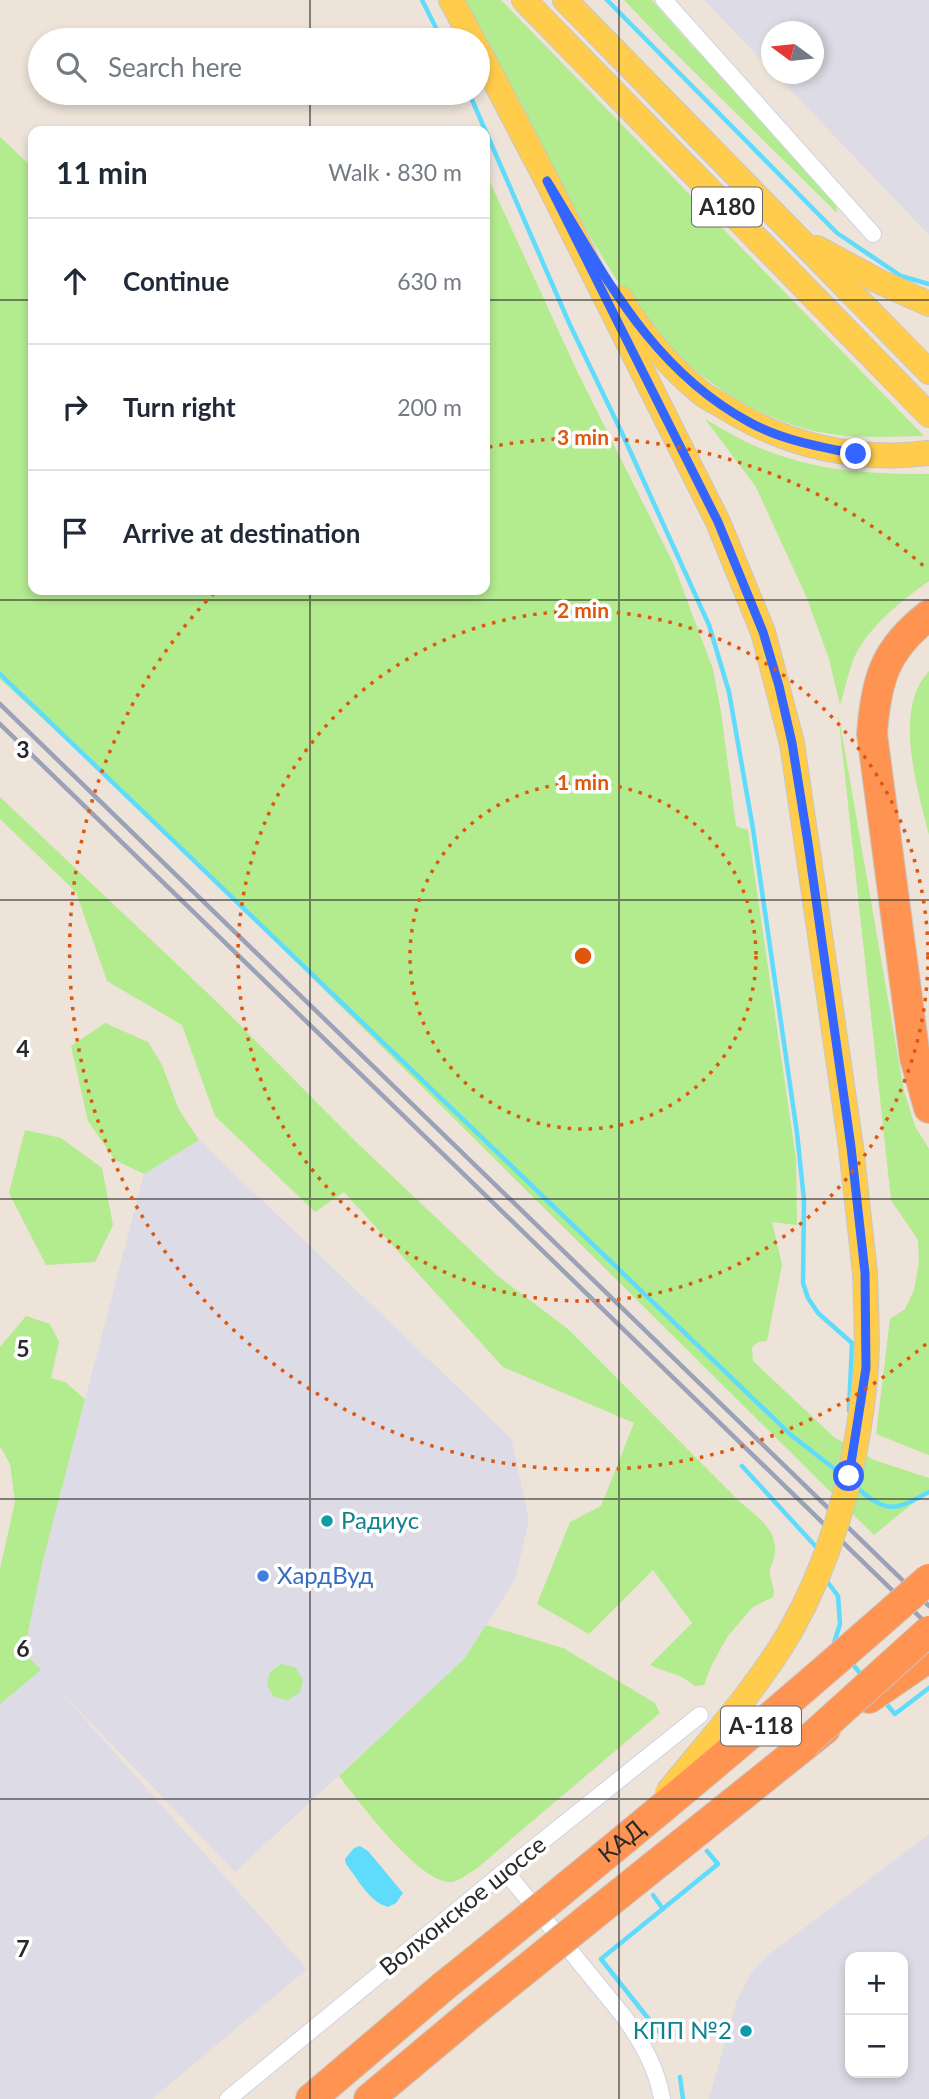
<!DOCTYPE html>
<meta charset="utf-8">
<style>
body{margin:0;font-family:Lato,sans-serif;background:#f6f6f7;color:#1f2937}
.controls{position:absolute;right:21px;bottom:21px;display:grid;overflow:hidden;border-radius:14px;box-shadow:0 4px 10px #0003}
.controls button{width:63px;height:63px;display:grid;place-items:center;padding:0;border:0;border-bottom:2px solid #e0e1e3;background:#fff;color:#1f2937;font:35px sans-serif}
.compass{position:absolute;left:761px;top:21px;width:63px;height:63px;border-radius:50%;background:#fff;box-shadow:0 4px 10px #0003;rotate:285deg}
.stop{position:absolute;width:21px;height:21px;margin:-16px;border:5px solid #3465ff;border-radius:50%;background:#fff}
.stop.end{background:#3465ff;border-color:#fff;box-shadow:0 2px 7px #0008}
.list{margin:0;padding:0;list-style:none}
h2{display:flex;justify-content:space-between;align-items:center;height:91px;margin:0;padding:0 28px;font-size:30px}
h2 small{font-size:23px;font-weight:400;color:#747a83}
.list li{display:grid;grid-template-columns:46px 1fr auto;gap:21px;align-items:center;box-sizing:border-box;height:126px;padding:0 28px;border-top:2px solid #e0e1e3}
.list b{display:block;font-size:26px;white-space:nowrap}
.list em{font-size:23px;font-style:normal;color:#747a83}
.icon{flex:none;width:38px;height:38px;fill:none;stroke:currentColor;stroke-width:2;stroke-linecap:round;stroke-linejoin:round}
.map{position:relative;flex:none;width:929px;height:2099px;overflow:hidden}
.search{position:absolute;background:#fff;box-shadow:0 4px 10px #0003;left:28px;top:28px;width:462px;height:77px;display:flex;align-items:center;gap:18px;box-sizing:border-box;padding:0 24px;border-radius:38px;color:#747a83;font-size:26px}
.panel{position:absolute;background:#fff;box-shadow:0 4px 10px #0003;left:28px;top:126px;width:462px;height:469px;border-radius:14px}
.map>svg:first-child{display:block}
</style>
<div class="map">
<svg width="929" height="2099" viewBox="0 0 929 2099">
<rect width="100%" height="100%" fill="#ede3d9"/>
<!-- industrial -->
<g fill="#dddbe5" fill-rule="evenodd">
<polygon points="704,0 929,0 929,235 775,74 814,74 814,32 772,32 771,70"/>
<polygon points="199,1140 511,1438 529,1520 515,1580 464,1659 235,1872 58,1689 307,1969 152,2099 0,2099 0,1704 40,1670 24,1652 43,1560 144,1174"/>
<path d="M929,1834V2099H709L737,2000L753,1970L768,1955ZM903,1957V2073H850V1957Z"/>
</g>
<!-- green -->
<g fill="#b3eb8f">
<path d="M462,0H501L924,436C880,437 836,440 793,425C665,381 610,275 550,164C521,109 491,55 462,0Z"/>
<polygon points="624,0 652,0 692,46 726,78 836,202 837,213 668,46"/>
<polygon points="0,137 33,168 33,590 485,590 485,171 577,371 673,563 694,619 713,669 721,712 736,826 748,830 796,1159 797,1225 772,1222 782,1265 767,1341 758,1342 752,1347 753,1361 834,1437 874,1460 929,1478 929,1490 874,1535 173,840 0,679"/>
<path d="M705,419C727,432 749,445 773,453C824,472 875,474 929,474V581C902,600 868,627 854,658C848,673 845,690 840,705L829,659L806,596L756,487Z"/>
<path d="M929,671V835C918,789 892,711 929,671Z"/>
<polygon points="838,712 904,1091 915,1126 929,1149 929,1455 876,1434 890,1319 905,1309 914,1290 919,1262 918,1240 891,1200"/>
<path d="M0,797L218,1003L355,1141L499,1277L568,1329L740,1502C758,1517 777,1529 775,1554C774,1560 771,1565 770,1570C769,1581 776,1586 773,1597L753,1607L728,1636L712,1664L704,1685L695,1686C678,1672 668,1674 650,1665L692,1623L653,1570L589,1634L537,1604L570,1522L601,1506L634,1423L503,1367L344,1192L315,1212L215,1116L182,1025L107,981L76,892L0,819Z"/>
<polygon points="105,1023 148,1042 162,1065 179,1110 199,1140 144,1174 115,1160 88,1121 71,1046"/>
<polygon points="25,1130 61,1138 102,1168 113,1225 95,1262 46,1265 9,1193"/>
<polygon points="26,1316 50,1324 59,1342 51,1378 65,1382 85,1399 43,1560 24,1652 41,1670 0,1704 0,1569 15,1502 10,1464 0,1446 0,1347"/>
<path d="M486,1625L563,1648L655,1703L660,1713L476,1869C469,1873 459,1881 452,1882C420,1885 358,1800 339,1776L464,1659Z"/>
<polygon points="281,1664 295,1667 303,1680 300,1692 288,1700 274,1697 267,1685 270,1672"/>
</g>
<!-- water -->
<path fill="#5fdbfc" d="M360,1846L368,1851L403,1893L396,1903L388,1907C369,1902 358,1879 346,1864L345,1859L354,1848Z"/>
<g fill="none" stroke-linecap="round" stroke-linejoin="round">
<!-- stream -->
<g stroke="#5fdbfc" stroke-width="4.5">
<polyline points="422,0 442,40"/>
<polyline points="607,0 837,233 901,276 929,284"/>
<polyline points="469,93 570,325 621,431 709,625 729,692 753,829 797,1133 804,1200 803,1283 808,1298 818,1313 852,1343 849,1411"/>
<polyline points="0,674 791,1435 841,1474"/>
<polyline points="742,1466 819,1550"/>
<path d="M856,1487C887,1514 895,1511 929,1492"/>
<polyline points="826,1580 838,1596 840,1624 834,1643 836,1645"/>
<polyline points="851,1662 863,1677"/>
<polyline points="883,1700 895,1714 929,1688"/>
<polyline points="653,1895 663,1909"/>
<polyline points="659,2032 601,1959 718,1864 707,1851"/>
<polyline points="680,2077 683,2099"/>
</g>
<defs>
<g id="street">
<polyline points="664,0 873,234"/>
<path d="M505,1871L625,2018C642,2043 657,2068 662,2099"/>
<polyline points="228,2099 505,1871 700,1715"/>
</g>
<g id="primary">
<polyline points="451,0 473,40"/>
<polyline points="524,0 929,415"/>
<polyline points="565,0 929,372"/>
<polyline points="478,49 547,181 718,522 763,632 792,743 851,1147 865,1273"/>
<polyline points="817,248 878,281 929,304"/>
<path d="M620,298C641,333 669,366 700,392C708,399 719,403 728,409C787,446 859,462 929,453"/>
</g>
<g id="highway">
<path d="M929,615C885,649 876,679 872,734L915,1058L929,1108"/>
<polyline points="869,1698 929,1657"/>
<polyline points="593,1915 825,1729"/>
<polyline points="311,2099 444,1986"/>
<polyline points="369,2099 473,2012"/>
</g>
</defs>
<!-- street casing -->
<use href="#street" stroke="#ced3e4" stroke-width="18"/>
<!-- primary casing -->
<use href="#primary" stroke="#c7c7c7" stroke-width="26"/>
<!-- highway casing -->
<use href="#highway" stroke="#c7c7c7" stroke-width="32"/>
<!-- street -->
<use href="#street" stroke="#fff" stroke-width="16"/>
<!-- primary -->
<use href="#primary" stroke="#ffcc4c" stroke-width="24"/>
<!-- highway -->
<use href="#highway" stroke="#ff9452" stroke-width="30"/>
<!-- rail -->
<g stroke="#9ba1b6" stroke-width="4.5">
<polyline points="0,704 929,1606"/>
<polyline points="0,724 929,1626"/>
</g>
<defs>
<path id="primary-bridge" d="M667,1793C709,1741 756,1690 790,1632C835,1553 858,1460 866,1369C868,1337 866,1305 865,1273"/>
<g id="highway-bridge">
<polyline points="805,1743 929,1631"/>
<path id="s1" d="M444,1986C609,1854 771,1719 929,1579"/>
<polyline points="473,2012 593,1915"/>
</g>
</defs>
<!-- primary-bridge casing -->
<use href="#primary-bridge" stroke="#c7c7c7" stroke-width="26" stroke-linecap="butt"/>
<!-- highway-bridge casing -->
<use href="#highway-bridge" stroke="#c7c7c7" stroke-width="32" stroke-linecap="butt"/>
<!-- primary-bridge -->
<use href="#primary-bridge" stroke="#ffcc4c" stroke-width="24"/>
<!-- highway-bridge -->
<use href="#highway-bridge" stroke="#ff9452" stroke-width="30"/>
</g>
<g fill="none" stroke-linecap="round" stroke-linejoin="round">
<!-- route -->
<path stroke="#3465ff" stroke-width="9" d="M849,1476L866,1368L865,1273L851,1147L808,843L792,743L779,686L763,632L718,522L547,181C604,273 649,368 749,422C781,440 820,447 856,454"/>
</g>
<!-- grid -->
<path fill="none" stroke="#292929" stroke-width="2" stroke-opacity="0.55" d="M310,0V40M619,0V2099M310,93V131M0,300H33M485,300H929M310,590V2099M0,600H929M0,900H929M0,1199H929M0,1499H929M0,1799H929"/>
<!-- distance rings -->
<g fill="none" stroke="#de570d" stroke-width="3.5" stroke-dasharray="3.5 7">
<circle cx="583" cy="956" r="173"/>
<circle cx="583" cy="956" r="345"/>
<path d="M926 1344A518 518 0 0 1 214 593M489 447A518 518 0 0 1 926 568"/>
</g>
<!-- markers -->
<g fill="#0f9aa8" stroke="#fff" stroke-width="2.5">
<circle cx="327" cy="1521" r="7"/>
<circle cx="746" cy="2031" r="7"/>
</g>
<circle fill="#3f7fe0" stroke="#fff" stroke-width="2.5" cx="263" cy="1576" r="7"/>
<g text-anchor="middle" stroke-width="7" stroke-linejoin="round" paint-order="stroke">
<!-- shield labels -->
<g fill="#fff" stroke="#696969" stroke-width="2">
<rect x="692" y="187.5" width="70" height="39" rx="5"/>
<rect x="721" y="1706.5" width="80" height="39" rx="5"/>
</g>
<g font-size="23" font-weight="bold" fill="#292929">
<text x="727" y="215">A180</text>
<text x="761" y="1734">А-118</text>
</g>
<!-- culture labels -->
<g font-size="24" fill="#0d838f" stroke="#fff" text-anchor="start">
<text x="341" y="1529">Радиус</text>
<text x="732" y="2039" text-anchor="end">КПП №2</text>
</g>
<!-- shop labels -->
<g font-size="24" fill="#366cbe" stroke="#fff" text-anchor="start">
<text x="277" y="1584">ХардВуд</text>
</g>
<!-- street labels -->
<g font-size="24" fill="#292929" stroke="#fff">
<text dy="8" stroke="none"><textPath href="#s1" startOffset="229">КАД</textPath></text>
<text transform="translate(463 1906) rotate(-39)" y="8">Волхонское шоссе</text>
</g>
</g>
<g font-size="23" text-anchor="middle" font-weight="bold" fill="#292929" stroke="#fff" stroke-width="7" stroke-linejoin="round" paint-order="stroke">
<text x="23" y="758">3</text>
<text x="23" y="1057">4</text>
<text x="23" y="1357">5</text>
<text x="23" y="1657">6</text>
<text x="23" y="1957">7</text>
</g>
<circle cx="583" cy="956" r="10" fill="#de570d" stroke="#fff" stroke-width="3.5"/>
<g font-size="21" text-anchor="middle" font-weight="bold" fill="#de570d" stroke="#fff" stroke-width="7" stroke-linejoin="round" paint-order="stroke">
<text x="583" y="445">3 min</text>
<text x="583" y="618">2 min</text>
<text x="583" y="790">1 min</text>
</g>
</svg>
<div class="controls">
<button>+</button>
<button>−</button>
</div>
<svg class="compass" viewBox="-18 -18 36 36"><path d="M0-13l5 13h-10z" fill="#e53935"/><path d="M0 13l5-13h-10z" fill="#747a83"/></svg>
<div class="stop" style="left:849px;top:1476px"></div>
<div class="stop end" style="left:856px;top:454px"></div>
<div class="search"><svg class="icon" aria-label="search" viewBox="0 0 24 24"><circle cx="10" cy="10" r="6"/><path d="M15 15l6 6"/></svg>Search here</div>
<section class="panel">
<h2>11 min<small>Walk · 830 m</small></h2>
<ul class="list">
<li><svg class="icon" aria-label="ahead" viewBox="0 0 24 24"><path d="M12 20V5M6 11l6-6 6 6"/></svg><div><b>Continue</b></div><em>630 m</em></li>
<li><svg class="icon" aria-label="right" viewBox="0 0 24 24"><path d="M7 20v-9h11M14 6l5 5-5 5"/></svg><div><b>Turn right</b></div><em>200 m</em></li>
<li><svg class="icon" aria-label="arrive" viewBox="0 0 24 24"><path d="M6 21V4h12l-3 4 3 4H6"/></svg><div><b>Arrive at destination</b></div></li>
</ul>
</section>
</div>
